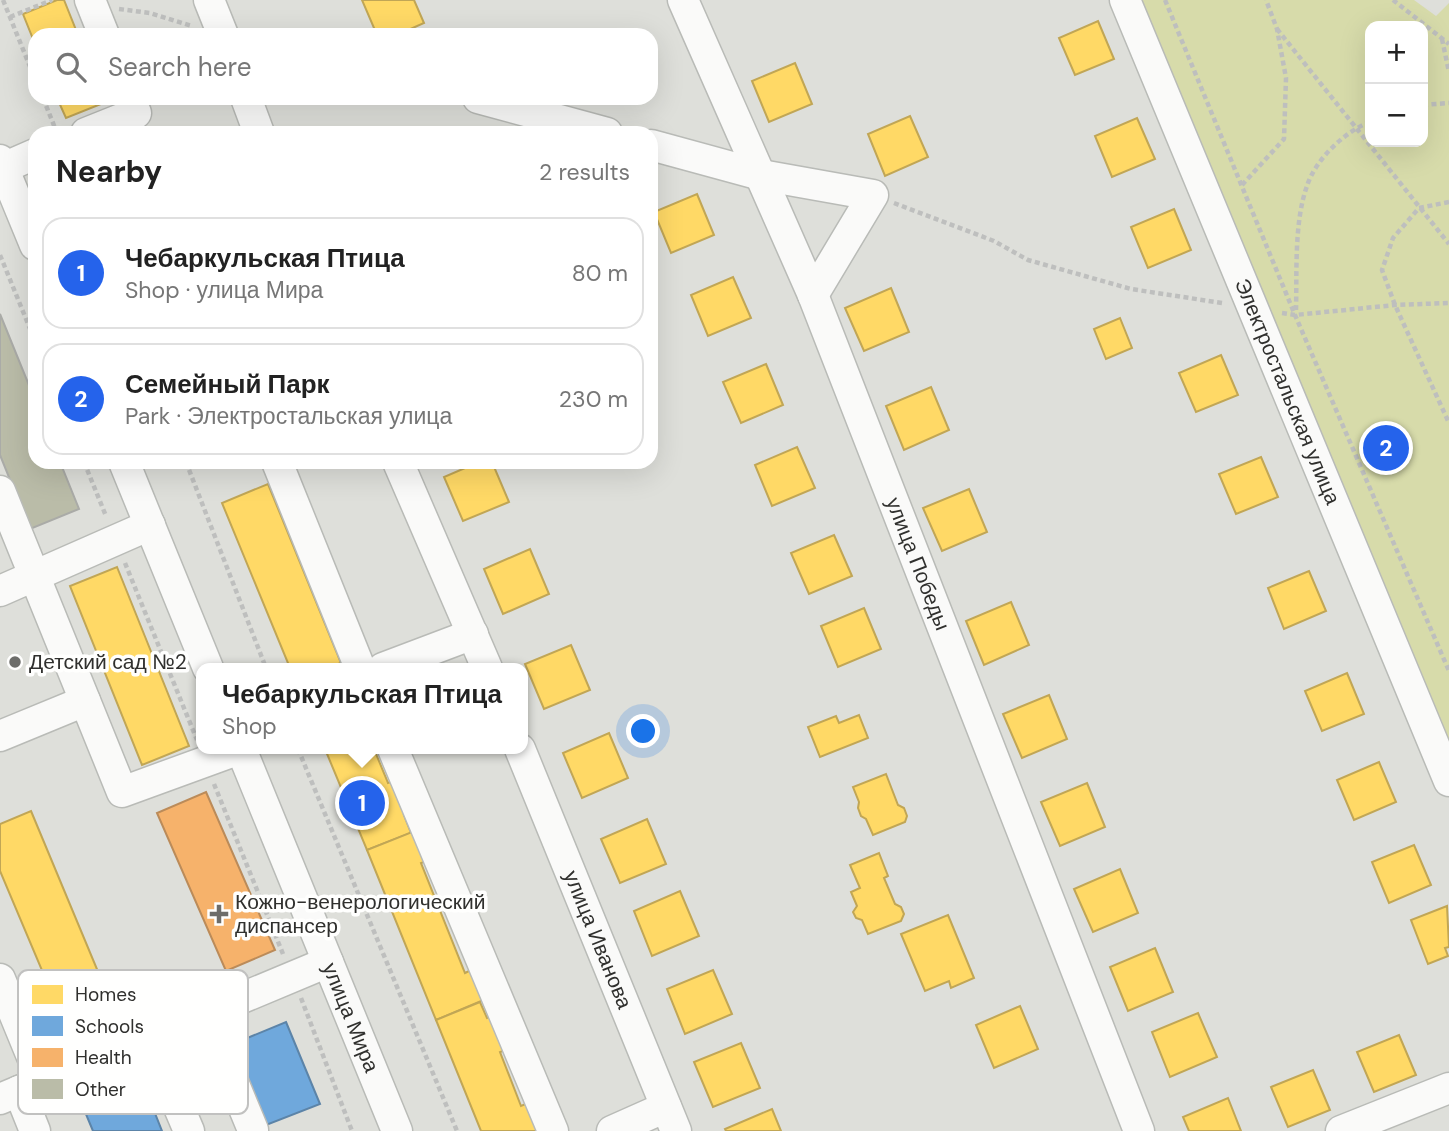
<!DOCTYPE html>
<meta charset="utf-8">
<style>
body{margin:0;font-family:"DM Sans",sans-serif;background:#f6f6f6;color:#222}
.controls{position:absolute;right:21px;top:21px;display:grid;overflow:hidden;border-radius:14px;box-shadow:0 7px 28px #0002}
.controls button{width:63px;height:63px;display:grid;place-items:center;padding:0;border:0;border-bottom:2px solid #e0e0e0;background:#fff;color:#222;font:35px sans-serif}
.you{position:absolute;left:644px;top:732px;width:24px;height:24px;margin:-18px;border:5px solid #fff;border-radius:50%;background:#1a73e8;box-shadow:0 0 0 10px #1a73e833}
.badge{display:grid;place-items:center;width:46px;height:46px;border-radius:50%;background:#2563eb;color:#fff;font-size:23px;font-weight:700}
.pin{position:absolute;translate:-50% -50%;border:4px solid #fff;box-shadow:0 2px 7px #0006}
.popup{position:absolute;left:196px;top:663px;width:332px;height:91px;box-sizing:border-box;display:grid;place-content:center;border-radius:14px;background:#fff;filter:drop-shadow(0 2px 5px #0005);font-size:23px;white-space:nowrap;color:#767676}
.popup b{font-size:26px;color:#222}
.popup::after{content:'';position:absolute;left:50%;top:100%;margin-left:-14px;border:14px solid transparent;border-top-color:#fff}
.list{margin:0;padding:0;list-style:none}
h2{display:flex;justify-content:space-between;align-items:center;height:91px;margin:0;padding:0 28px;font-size:30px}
h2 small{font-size:23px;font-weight:400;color:#767676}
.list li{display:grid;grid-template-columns:46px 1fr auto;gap:21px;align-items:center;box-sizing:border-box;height:112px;margin:0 14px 14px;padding:0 14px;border:2px solid #e0e0e0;border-radius:21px}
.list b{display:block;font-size:26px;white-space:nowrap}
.list p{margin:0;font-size:23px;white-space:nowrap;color:#767676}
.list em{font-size:23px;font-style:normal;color:#767676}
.icon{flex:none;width:38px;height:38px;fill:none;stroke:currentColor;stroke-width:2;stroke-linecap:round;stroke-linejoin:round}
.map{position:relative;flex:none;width:1449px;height:1131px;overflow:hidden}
.search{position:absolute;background:#fff;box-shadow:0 7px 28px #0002;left:28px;top:28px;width:630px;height:77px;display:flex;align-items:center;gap:18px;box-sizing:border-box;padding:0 24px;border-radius:21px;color:#767676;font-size:26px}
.panel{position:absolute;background:#fff;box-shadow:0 7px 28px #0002;left:28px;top:126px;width:630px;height:343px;border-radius:21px}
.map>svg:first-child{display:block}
</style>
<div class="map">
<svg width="1449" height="1131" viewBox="0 0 1449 1131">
<rect width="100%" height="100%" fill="#dedfda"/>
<!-- green -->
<path fill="#d7dbaa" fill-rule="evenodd" d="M1137,0H1414L1436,16L1449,3V755ZM1370,26H1423V142H1370Z"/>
<!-- homes -->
<g fill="#ffd966" stroke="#c1a655" stroke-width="2">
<polygon points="57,0 64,0 78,35 35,35 35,44 23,14"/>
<polygon points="362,0 414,0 424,23 397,35 377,35"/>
<polygon points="1098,21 1114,59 1075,75 1059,38"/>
<polygon points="795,63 812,104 769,122 752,81"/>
<polygon points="57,98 104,98 106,102 66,118"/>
<polygon points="910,116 928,157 885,176 868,134"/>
<polygon points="1137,118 1155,159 1112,177 1095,136"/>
<polygon points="697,194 714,235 671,253 654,212"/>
<polygon points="1174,209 1191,250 1148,268 1131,227"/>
<polygon points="733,277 751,318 708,336 691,295"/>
<polygon points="891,288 909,332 864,351 845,308"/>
<polygon points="1120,318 1132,348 1106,359 1094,329"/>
<polygon points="1221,355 1238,395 1196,412 1179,373"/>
<polygon points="766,364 783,405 741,423 723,382"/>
<polygon points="931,387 949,430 904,450 886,406"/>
<polygon points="797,447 815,488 772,506 755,465"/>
<polygon points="1261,457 1278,497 1236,514 1219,474"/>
<polygon points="479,462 492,462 509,502 463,521 444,477"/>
<polygon points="268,484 341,663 327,668 290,668 222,503"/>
<polygon points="969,489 987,532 942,551 923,508"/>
<polygon points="834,535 852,576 809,594 791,553"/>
<polygon points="530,549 549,594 503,614 484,569"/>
<polygon points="117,567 189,746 142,765 70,586"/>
<polygon points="1309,571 1326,611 1284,629 1268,588"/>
<polygon points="1011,602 1029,645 984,665 966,621"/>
<polygon points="864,608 881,649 838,667 821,626"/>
<polygon points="571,645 590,690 544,709 525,664"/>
<polygon points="1347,673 1364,714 1322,731 1305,691"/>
<polygon points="1049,695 1067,739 1022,758 1003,714"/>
<polygon points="859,715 868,738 820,757 808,727 836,716 839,723"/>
<polygon points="609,733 628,778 582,798 563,753"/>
<polygon points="325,749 374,749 388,783 396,780 409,813 404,815 411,833 367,850"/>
<polygon points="1379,762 1396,802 1354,820 1337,780"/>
<polygon points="886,774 898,805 904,808 907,816 905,822 873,835 866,819 861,816 858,808 859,802 853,787"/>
<polygon points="1087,783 1105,827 1060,846 1041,802"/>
<polygon points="31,811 104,986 57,1006 0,871 0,824"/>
<polygon points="647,819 666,864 620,883 601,839"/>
<polygon points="417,830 429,860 421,863 465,973 473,969 486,999 436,1020 367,850"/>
<polygon points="1414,845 1431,885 1389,903 1372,862"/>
<polygon points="879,853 888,876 884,878 895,904 901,907 904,914 901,921 868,934 862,920 856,918 853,912 857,906 851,892 860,888 850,865"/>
<polygon points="1120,869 1138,913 1093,932 1074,889"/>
<polygon points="680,891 699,936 652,956 634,911"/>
<polygon points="1447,906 1449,947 1445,948 1448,956 1428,964 1411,920"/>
<polygon points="948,915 974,978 951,988 949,981 925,991 901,934"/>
<polygon points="1155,948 1173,992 1128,1011 1110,967"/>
<polygon points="713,970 732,1014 685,1034 667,989"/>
<polygon points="480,1002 487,1018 492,1016 506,1050 500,1052 521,1106 528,1103 539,1131 481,1131 436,1020"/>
<polygon points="1020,1006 1038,1049 994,1068 976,1025"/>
<polygon points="1198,1013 1217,1057 1170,1077 1152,1032"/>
<polygon points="1399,1035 1416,1075 1374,1092 1357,1052"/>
<polygon points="741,1043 760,1088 713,1107 694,1062"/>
<polygon points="1313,1070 1330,1110 1288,1127 1271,1087"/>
<polygon points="1228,1098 1241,1131 1189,1131 1183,1117"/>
<polygon points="772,1109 781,1131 726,1131 725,1129"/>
</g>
<!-- schools -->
<g fill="#6fa8dc" stroke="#5c84a8" stroke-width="2">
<polygon points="286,1022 320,1104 261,1127 228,1046"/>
<polygon points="143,1083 162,1131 93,1131 83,1107"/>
</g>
<!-- health -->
<polygon fill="#f6b26b" stroke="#bb8b59" stroke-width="2" points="206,792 275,950 226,971 157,813"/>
<!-- building -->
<polygon fill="#babca8" stroke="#aaaba7" stroke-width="2" points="0,314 35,400 35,462 60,462 79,509 30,529 0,455"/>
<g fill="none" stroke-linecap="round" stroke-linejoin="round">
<defs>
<g id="minor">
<polyline points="90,0 104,35"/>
<polyline points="209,0 223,35"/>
<path id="s1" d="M683,0L813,295L1139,1131"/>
<path id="s2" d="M1125,0L1449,781"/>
<polyline points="246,98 259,133"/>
<polyline points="478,98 607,133"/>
<polyline points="86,133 136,113 130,98"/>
<polyline points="651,145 761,175 873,195 813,295"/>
<polyline points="0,160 35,245"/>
<polyline points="3,168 35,154"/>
<polyline points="124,462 208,668"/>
<polyline points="277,462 360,668"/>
<polyline points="398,462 487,668"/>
<polyline points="0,491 122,792 240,749"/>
<polyline points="0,591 150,525"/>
<polyline points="383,668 473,634"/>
<polyline points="0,736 85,701"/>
<path id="s3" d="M241,749L397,1131"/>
<polyline points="393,749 553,1131"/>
<path id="s4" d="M520,749L676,1131"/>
<polyline points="0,979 42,1081"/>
<polyline points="205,1014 253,1130"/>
<polyline points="149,1037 189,1131"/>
<polyline points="19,1091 35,1131"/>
<polyline points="0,1099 328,962"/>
<polyline points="612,1131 666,1107"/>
<polyline points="1341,1131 1449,1088"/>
</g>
</defs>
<!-- minor casing -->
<use href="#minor" stroke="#b9bbb7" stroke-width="33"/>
<!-- path -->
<g stroke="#bebfbe" stroke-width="4.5" stroke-dasharray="5 3.5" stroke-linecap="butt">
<polyline points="3,0 35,79"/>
<polyline points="1165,0 1295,315 1449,671"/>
<polyline points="1393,0 1449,44"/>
<polyline points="119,9 150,13 192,26"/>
<polyline points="10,17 52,0"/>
<polyline points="1277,29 1449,244"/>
<polyline points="1442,39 1449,72"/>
<polyline points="43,98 57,133"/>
<polyline points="1423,105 1449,103"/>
<polyline points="1242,185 1284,139 1286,78 1277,29 1266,0"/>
<polyline points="1449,202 1419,208 1393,238 1382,270 1395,305 1449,423"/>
<polyline points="894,203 994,241 1028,260 1131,289 1222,303"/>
<polyline points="0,255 35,341"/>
<path d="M1296,310C1297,272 1294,222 1307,186C1315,160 1345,131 1370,122"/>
<polyline points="1282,313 1295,315 1395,305 1449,303"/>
<polyline points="84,462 106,516"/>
<polyline points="186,462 266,668"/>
<polyline points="125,563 197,740"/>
<polyline points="298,749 457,1131"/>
<polyline points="214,784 283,954"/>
<polyline points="301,998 352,1131"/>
</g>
<!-- minor -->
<use href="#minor" stroke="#fafaf9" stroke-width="30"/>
</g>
<!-- markers -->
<g fill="#6d6d6a" stroke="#fffffe" stroke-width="2.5">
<circle cx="15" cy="662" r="7"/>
<path d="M215.5 903.5h7v7h7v7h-7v7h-7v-7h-7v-7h7z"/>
</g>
<g text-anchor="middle" stroke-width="7" stroke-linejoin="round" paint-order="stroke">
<!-- street labels -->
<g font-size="21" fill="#30302e" stroke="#fffffe">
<text dy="7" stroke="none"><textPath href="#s2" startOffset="424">Электростальская улица</textPath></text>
<text dy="7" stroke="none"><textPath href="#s1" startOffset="611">улица Победы</textPath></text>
<text dy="7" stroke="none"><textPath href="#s4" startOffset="206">улица Иванова</textPath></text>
<text dy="7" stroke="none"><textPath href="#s3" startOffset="290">улица Мира</textPath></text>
</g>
<!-- poi labels -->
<g font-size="21" fill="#30302e" stroke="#fffffe" text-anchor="start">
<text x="29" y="669">Детский сад №2</text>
<text x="235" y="909">Кожно-венерологический<tspan x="235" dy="24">диспансер</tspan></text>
</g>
</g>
<!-- legend -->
<rect x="18" y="970" width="230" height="144" rx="10" fill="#fffffe" stroke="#c1c1c0" stroke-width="2"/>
<rect x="32" y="985" width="31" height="19" fill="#ffd966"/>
<rect x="32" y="1016" width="31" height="20" fill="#6fa8dc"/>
<rect x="32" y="1048" width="31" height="19" fill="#f6b26b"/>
<rect x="32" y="1079" width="31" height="20" fill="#babca8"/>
<g font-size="19" fill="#30302e">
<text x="75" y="1001">Homes</text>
<text x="75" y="1033">Schools</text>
<text x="75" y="1064">Health</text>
<text x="75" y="1096">Other</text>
</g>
</svg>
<div class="controls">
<button>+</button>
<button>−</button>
</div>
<div class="you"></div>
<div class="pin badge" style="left:362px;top:803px">1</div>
<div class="popup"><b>Чебаркульская Птица</b>Shop</div>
<div class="pin badge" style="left:1386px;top:448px">2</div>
<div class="search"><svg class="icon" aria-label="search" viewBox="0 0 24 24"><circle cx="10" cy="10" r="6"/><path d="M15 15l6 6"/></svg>Search here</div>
<section class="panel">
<h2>Nearby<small>2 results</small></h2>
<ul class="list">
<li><span class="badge">1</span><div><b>Чебаркульская Птица</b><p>Shop · улица Мира</p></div><em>80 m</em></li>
<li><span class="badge">2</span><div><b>Семейный Парк</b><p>Park · Электростальская улица</p></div><em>230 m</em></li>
</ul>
</section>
</div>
